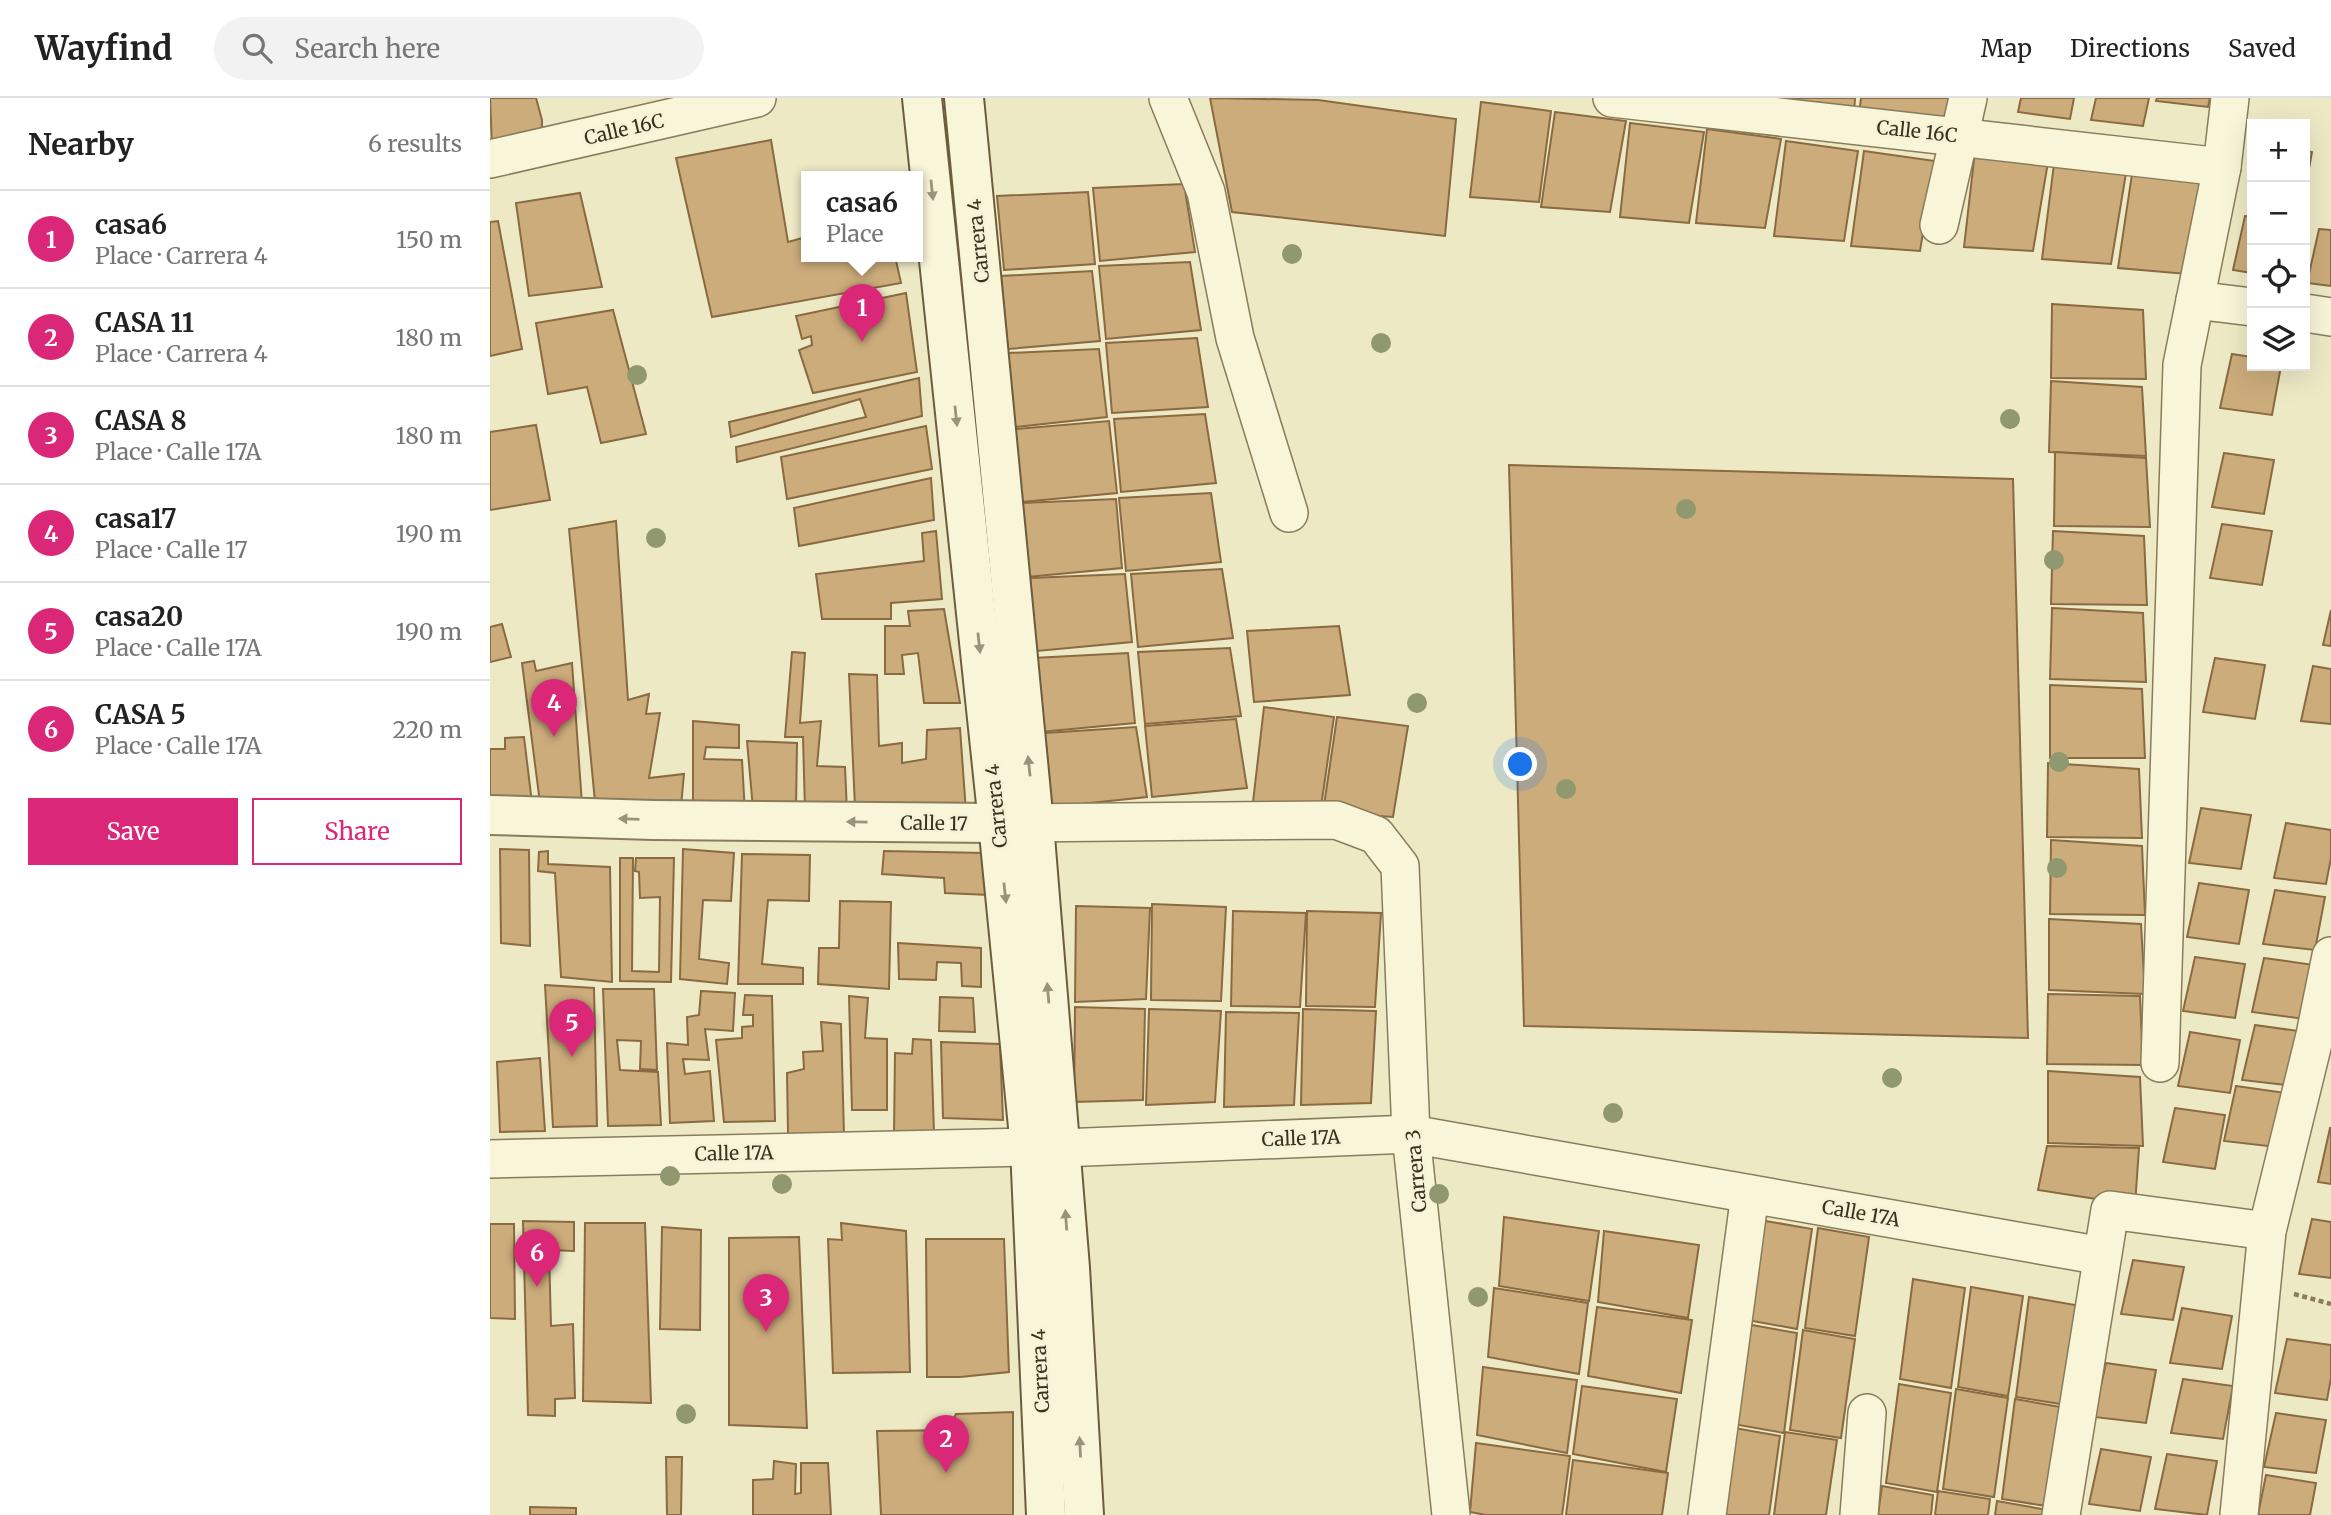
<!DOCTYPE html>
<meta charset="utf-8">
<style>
body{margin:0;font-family:Merriweather,serif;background:#f2f2f2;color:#222}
.controls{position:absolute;right:21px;top:21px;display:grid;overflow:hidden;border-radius:0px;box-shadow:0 7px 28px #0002}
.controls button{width:63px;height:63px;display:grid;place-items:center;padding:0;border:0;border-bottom:2px solid #e0e0e0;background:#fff;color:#222;font:35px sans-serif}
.you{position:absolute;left:1031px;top:667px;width:24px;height:24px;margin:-18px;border:5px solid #fff;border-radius:50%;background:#1a73e8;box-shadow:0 0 0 10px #1a73e833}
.badge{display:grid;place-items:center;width:46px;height:46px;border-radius:50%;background:#db2777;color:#fff;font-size:23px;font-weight:700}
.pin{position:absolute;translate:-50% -58px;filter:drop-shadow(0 2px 4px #0008)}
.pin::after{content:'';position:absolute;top:37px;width:24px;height:21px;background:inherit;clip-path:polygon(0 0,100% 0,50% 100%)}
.popup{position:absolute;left:311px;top:73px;width:122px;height:91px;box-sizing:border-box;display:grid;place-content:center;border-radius:0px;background:#fff;filter:drop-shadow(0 2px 5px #0005);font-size:23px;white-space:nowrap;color:#767676}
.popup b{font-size:26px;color:#222}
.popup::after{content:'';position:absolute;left:50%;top:100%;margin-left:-14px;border:14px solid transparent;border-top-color:#fff}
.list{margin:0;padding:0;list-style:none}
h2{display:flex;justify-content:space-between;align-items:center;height:91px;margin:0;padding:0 28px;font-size:30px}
h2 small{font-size:23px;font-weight:400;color:#767676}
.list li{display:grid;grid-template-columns:46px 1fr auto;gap:21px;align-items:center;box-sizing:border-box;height:98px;padding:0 28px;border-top:2px solid #e0e0e0}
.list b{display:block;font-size:26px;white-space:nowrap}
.list p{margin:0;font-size:23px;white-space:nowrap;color:#767676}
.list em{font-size:23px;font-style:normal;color:#767676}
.actions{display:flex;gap:14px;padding:21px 28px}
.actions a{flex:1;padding:16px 0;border:2px solid #db2777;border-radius:0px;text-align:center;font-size:24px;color:#db2777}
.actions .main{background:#db2777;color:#fff}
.icon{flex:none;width:38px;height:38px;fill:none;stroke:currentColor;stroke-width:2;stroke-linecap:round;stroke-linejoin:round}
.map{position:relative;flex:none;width:1841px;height:1417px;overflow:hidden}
header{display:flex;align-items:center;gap:42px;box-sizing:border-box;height:98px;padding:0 35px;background:#fff;border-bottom:2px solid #e0e0e0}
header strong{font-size:33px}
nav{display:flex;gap:38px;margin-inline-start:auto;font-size:24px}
.search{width:490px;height:63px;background:#f2f2f2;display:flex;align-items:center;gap:18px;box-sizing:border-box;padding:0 24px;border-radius:38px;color:#767676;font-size:26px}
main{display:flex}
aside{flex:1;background:#fff}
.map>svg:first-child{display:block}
</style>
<header>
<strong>Wayfind</strong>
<div class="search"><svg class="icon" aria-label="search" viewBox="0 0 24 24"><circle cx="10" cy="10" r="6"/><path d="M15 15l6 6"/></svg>Search here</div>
<nav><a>Map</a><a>Directions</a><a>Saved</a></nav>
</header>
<main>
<aside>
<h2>Nearby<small>6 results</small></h2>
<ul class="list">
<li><span class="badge">1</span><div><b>casa6</b><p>Place · Carrera 4</p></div><em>150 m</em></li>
<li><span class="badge">2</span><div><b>CASA 11</b><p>Place · Carrera 4</p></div><em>180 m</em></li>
<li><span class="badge">3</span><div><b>CASA 8</b><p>Place · Calle 17A</p></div><em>180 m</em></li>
<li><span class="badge">4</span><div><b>casa17</b><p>Place · Calle 17</p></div><em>190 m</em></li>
<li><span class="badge">5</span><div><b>casa20</b><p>Place · Calle 17A</p></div><em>190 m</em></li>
<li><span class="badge">6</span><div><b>CASA 5</b><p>Place · Calle 17A</p></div><em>220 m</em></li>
</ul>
<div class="actions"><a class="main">Save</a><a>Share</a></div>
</aside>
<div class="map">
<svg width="1841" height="1417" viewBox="0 0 1841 1417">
<rect width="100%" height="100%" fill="#eee9c5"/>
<!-- building -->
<g fill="#ccac7b" stroke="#896a41" stroke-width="2">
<polygon points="0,0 46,0 52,22 52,35 2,49"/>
<polygon points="720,0 828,2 966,21 955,138 742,114"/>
<polygon points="1270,0 1365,0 1364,16"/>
<polygon points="1371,0 1467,0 1463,33 1369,17"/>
<polygon points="1531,0 1584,0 1580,21 1528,14"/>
<polygon points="1606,0 1659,0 1653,28 1601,22"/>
<polygon points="1667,0 1720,0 1718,9 1666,3"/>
<polygon points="991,4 1061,13 1049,104 980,99"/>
<polygon points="1065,14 1136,23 1120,114 1051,109"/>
<polygon points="1140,25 1214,34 1199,125 1130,119"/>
<polygon points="1217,31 1291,41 1275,130 1206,125"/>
<polygon points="281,42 298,144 316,139 316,158 405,158 411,185 222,219 186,60"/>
<polygon points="1296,43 1368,53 1354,143 1284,138"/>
<polygon points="1374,53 1445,63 1430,153 1361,148"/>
<polygon points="1485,53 1558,64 1543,153 1474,149"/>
<polygon points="1815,53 1822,54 1815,93"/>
<polygon points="1564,66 1636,75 1621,166 1552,161"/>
<polygon points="1642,76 1713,85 1697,176 1628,170"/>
<polygon points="694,86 705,154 610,163 603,90"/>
<polygon points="598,94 605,166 514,172 507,98"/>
<polygon points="90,95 112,189 39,198 26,105"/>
<polygon points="1755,118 1762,119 1762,175 1743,172"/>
<polygon points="8,123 32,251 0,258 0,124"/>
<polygon points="1829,131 1841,132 1841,188 1817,185"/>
<polygon points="700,164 711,232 616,241 609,168"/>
<polygon points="602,173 610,243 518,251 511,178"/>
<polygon points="416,195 427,274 323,295 309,252 322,247 321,238 312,241 306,218"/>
<polygon points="1562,206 1653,212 1656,281 1561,280"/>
<polygon points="123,212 156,336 111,345 97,289 58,296 46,225"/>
<polygon points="707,240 718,309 622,315 616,245"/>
<polygon points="609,251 617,319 525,329 518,255"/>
<polygon points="1742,256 1762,259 1762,268 1791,268 1782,317 1730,310"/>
<polygon points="429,280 432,318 247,364 246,349 376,319 370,301 241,339 239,324"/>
<polygon points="1561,283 1652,289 1656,358 1559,354"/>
<polygon points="715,316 726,385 631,394 624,321"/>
<polygon points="619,323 627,395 532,404 525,331"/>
<polygon points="46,327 60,402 0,412 0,334"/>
<polygon points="436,328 442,371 297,401 291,359"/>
<polygon points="1565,354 1656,360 1660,429 1564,428"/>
<polygon points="1734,355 1784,362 1774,416 1722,409"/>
<polygon points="1019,367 1523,381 1538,940 1034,928"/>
<polygon points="441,380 444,422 309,448 304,410"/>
<polygon points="721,395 731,464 636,473 629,400"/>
<polygon points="626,401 632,470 537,479 531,405"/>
<polygon points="126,423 138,602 159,596 156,616 170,615 159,680 194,676 191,708 105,704 79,431"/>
<polygon points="1732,426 1782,433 1772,487 1720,480"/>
<polygon points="446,433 452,501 401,505 401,521 332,521 326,476 434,463 432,435"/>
<polygon points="1563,433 1654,438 1657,507 1561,506"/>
<polygon points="732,471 743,540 648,549 641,476"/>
<polygon points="635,476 642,544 547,553 540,480"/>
<polygon points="1562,510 1653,515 1656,584 1560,581"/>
<polygon points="454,511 470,605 434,605 428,555 412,557 414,576 395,576 395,528 420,528 418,513"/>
<polygon points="1841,512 1841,548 1833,547"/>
<polygon points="12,526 21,559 0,564 0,529"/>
<polygon points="849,528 860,597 764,604 757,533"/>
<polygon points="740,550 751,618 655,626 648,554"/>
<polygon points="302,554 315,555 310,625 331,623 327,668 355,669 357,714 315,713 313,639 295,639"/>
<polygon points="638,555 645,625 550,634 543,560"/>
<polygon points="1725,560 1775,567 1765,621 1713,614"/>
<polygon points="44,563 46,573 82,565 92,706 50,705 32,565"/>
<polygon points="1823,568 1841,571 1841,626 1811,623"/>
<polygon points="359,576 387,577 389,648 412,645 412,665 436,661 437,632 470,630 476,714 365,709"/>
<polygon points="1560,587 1652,591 1655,660 1560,660"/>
<polygon points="774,609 844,619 831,709 763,704"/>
<polygon points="847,619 918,628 903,719 833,714"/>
<polygon points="746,621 757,690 662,699 655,628"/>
<polygon points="203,623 249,627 249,650 216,649 214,661 252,662 255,715 203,713"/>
<polygon points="646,629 657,699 562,709 555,635"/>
<polygon points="34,639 42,705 0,698 0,651 15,651 15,640"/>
<polygon points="257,643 307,645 306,712 263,711"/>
<polygon points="1558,665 1649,671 1652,740 1557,739"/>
<polygon points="1711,710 1761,717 1751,771 1699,765"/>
<polygon points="1796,725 1841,732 1841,760 1836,786 1784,780"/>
<polygon points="1561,742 1652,748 1655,817 1560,816"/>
<polygon points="10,751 39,752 40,848 11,845"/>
<polygon points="193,751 244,755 241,803 213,802 209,861 239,865 237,886 190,881"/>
<polygon points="58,753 58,766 120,769 122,884 71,879 65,775 48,773 49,754"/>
<polygon points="394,753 496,755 498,797 455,795 454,780 392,776"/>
<polygon points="252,756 320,757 319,803 278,802 272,866 313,870 313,886 248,886"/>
<polygon points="130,760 143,760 142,873 169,874 170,799 150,800 149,774 145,773 146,760 184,760 181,884 130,883"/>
<polygon points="1709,785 1759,792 1749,846 1697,839"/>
<polygon points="1785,792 1835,799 1825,852 1773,846"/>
<polygon points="350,803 401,804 399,891 328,886 329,850 349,850"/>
<polygon points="662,806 736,809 731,903 661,902"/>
<polygon points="586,808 660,810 656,901 585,904"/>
<polygon points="743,813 816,815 810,909 741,908"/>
<polygon points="817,813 891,815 885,909 816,908"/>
<polygon points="1559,821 1651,826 1655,896 1559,892"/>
<polygon points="408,845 491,850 491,889 472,888 471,865 447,864 446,882 409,881"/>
<polygon points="1705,859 1755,866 1745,920 1693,913"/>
<polygon points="1774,860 1824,867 1814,921 1762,914"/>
<polygon points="55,887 104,890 107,1028 63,1029"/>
<polygon points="113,891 164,891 167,972 150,971 151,943 127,942 130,972 168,974 171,1027 118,1028"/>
<polygon points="211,893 245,895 243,933 215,931 219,962 193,961 195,976 220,973 224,1023 180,1025 177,945 198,947 197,919 209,917"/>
<polygon points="1558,896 1650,898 1653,967 1557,966"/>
<polygon points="255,897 282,898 285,1023 234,1024 226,942 252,940 252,929 263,928 263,917 253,917"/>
<polygon points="359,898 378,900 375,940 397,941 397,1012 362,1012"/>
<polygon points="450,899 483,900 485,934 449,933"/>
<polygon points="585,909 655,911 653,1002 584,1004"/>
<polygon points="659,911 731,913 725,1004 656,1007"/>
<polygon points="813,911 886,913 881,1005 811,1007"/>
<polygon points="736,914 809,915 804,1007 734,1009"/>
<polygon points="331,924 351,926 354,1037 298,1036 297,975 314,971 313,954 333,953"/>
<polygon points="1765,927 1815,934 1805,988 1752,982"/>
<polygon points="1700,934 1750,942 1740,995 1688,988"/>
<polygon points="423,941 441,942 444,1035 404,1038 405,955 422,956"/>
<polygon points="451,944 510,946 513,1022 453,1020"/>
<polygon points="50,960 55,1033 10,1034 7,964"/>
<polygon points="1558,973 1650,979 1653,1048 1558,1045"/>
<polygon points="1746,988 1796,995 1786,1049 1734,1043"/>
<polygon points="1685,1010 1735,1017 1725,1071 1673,1064"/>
<polygon points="1840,1030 1841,1030 1841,1086 1828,1084"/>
<polygon points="1557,1048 1649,1050 1645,1107 1548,1092"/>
<polygon points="1014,1119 1109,1133 1099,1203 1009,1188"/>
<polygon points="1822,1121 1841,1124 1841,1180 1809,1176"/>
<polygon points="1270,1122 1322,1131 1307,1231 1257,1222"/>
<polygon points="33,1123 84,1124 84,1153 59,1152 61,1228 83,1226 85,1300 65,1301 65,1318 38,1317"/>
<polygon points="95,1125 155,1125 161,1305 93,1303"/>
<polygon points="351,1125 416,1133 420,1274 343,1275 338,1141 352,1142"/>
<polygon points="0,1126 24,1126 25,1221 0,1220"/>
<polygon points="172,1129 211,1132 210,1232 170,1231"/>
<polygon points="1328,1130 1379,1139 1365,1238 1315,1230"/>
<polygon points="1114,1133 1209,1147 1198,1220 1108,1204"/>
<polygon points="309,1139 317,1330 239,1327 239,1140"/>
<polygon points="436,1141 514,1141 519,1274 470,1279 437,1279"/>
<polygon points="1643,1162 1694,1169 1683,1222 1631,1216"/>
<polygon points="1423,1181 1475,1190 1461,1290 1410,1281"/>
<polygon points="1481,1189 1533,1198 1518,1298 1468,1289"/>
<polygon points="1004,1190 1098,1205 1089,1276 998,1259"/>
<polygon points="1539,1199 1591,1208 1577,1307 1526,1299"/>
<polygon points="1107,1209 1202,1222 1191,1295 1098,1278"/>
<polygon points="1692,1210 1742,1218 1732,1271 1680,1265"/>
<polygon points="1256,1226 1307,1235 1294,1335 1243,1326"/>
<polygon points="1313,1232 1365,1241 1351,1340 1300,1332"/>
<polygon points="1797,1241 1841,1247 1841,1280 1837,1302 1785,1295"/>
<polygon points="1616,1265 1666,1272 1656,1325 1604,1319"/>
<polygon points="993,1269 1087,1282 1077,1355 987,1337"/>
<polygon points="1693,1281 1743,1288 1733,1341 1681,1335"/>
<polygon points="1409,1286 1461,1295 1447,1394 1396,1385"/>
<polygon points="1092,1288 1187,1301 1176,1374 1083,1356"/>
<polygon points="1466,1291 1518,1300 1504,1399 1453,1391"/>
<polygon points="1525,1301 1576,1310 1562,1409 1512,1401"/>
<polygon points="523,1314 523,1417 391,1417 387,1333 474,1332 462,1324 466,1316"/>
<polygon points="1786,1315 1836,1322 1826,1375 1774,1369"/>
<polygon points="1239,1329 1290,1338 1279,1417 1227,1417"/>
<polygon points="1295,1334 1347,1342 1336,1417 1284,1417"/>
<polygon points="986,1345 1080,1358 1072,1417 996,1417 980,1414"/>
<polygon points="1611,1351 1661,1359 1650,1413 1599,1406"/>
<polygon points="1677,1356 1727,1363 1717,1417 1665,1411"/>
<polygon points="176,1359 192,1359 191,1417 177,1417"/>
<polygon points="1083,1362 1178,1375 1172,1417 1076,1417"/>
<polygon points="284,1363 306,1366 305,1396 311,1395 311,1365 338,1365 341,1417 263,1417 263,1382 283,1381"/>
<polygon points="1776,1377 1826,1385 1820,1417 1768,1417"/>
<polygon points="1392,1388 1443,1397 1441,1417 1388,1417"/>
<polygon points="1448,1393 1500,1401 1498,1417 1445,1417"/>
<polygon points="1507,1403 1558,1412 1558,1417 1505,1417"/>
<polygon points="40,1409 86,1410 86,1417 40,1417"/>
</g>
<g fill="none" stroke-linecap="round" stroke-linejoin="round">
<defs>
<g id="minor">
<polyline points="678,0 716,94 745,240 799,415"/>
<polyline points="1122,0 1732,69"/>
<polyline points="0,61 267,0"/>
<polyline points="1449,127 1478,0"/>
<polyline points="1705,202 1762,209"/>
<polyline points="1815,215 1841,219"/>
<polyline points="513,725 846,722 886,737 910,768 921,1036 961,1417"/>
<polyline points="1670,965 1692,267 1732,69 1740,0"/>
<polyline points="0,1061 540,1049 571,1050 921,1036 1612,1158"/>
<polyline points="1217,1417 1260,1096"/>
<polyline points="1369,1417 1377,1315"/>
<polyline points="1571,1417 1620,1112 1777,1133"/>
<polyline points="1749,1417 1777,1133 1825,937 1841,858"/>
</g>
<polyline id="tertiary" points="0,717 163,722 508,725"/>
<g id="secondary">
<polyline points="432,0 508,725 540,1049 556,1417"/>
<polyline points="474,0 544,726 580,1170 594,1417"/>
</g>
</defs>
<!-- minor casing -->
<use href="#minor" stroke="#897c5b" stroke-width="40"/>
<!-- tertiary casing -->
<use href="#tertiary" stroke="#897c5b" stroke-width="42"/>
<!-- secondary casing -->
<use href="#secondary" stroke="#6b5d3e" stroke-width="42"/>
<!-- path -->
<polyline stroke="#897c5b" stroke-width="4.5" stroke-dasharray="5 3.5" stroke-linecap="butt" points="1804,1196 1841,1206"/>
<!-- minor -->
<use href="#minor" stroke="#f9f5d9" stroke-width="37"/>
<!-- tertiary -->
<use href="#tertiary" stroke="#f9f5d9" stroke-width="38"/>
<!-- secondary -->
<use href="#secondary" stroke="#f9f5d9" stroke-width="38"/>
</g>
<!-- trees -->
<g fill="#8f986e">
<circle cx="802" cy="156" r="10"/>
<circle cx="891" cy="245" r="10"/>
<circle cx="147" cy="277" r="10"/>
<circle cx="1520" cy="321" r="10"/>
<circle cx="1196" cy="411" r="10"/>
<circle cx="166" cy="440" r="10"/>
<circle cx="1564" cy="462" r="10"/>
<circle cx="927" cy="605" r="10"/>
<circle cx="1569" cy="664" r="10"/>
<circle cx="1076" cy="691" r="10"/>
<circle cx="1567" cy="770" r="10"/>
<circle cx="1402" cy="980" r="10"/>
<circle cx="1123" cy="1015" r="10"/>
<circle cx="180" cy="1078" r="10"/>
<circle cx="292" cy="1086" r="10"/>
<circle cx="949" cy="1096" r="10"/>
<circle cx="988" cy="1199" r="10"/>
<circle cx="196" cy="1316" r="10"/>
</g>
<!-- one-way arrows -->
<defs><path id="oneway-solid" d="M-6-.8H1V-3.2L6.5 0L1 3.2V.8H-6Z" transform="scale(1.75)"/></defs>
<g fill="#9a937c">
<use href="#oneway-solid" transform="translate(442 92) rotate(84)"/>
<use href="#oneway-solid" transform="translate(466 318) rotate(84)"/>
<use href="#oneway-solid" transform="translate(489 545) rotate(84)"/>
<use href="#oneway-solid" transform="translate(539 668) rotate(-96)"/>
<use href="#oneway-solid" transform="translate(139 721) rotate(-178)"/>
<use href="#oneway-solid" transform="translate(367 724) rotate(-179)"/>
<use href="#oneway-solid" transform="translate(515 795) rotate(84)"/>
<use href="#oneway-solid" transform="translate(558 895) rotate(-95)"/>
<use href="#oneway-solid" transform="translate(576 1122) rotate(-94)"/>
<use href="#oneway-solid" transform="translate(590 1349) rotate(-93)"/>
</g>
<g text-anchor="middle" stroke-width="5" stroke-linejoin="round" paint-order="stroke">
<!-- street labels -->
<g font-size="19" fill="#3a311f" stroke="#f6f2d5">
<text transform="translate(134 31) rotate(-13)" y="7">Calle 16C</text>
<text transform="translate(1427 33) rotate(6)" y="7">Calle 16C</text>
<text transform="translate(488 143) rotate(-96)" y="7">Carrera 4</text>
<text transform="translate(506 708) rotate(-96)" y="7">Carrera 4</text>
<text transform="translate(444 725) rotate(1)" y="7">Calle 17</text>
<text transform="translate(811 1040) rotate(-2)" y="7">Calle 17A</text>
<text transform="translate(244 1055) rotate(-1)" y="7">Calle 17A</text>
<text transform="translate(926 1073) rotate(-95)" y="7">Carrera 3</text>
<text transform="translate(1371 1115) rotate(10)" y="7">Calle 17A</text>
<text transform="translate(550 1273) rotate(-93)" y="7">Carrera 4</text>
</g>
</g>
</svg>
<div class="controls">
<button>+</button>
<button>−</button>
<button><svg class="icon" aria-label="locate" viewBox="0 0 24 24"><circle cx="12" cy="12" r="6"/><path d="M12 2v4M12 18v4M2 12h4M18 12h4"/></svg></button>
<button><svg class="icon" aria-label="layers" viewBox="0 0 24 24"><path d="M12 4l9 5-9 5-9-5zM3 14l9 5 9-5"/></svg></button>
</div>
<div class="you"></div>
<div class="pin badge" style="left:372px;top:244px">1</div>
<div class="popup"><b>casa6</b>Place</div>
<div class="pin badge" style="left:456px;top:1375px">2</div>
<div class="pin badge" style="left:276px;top:1234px">3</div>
<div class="pin badge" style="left:64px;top:639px">4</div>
<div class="pin badge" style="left:82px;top:959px">5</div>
<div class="pin badge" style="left:47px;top:1189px">6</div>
</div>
</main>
